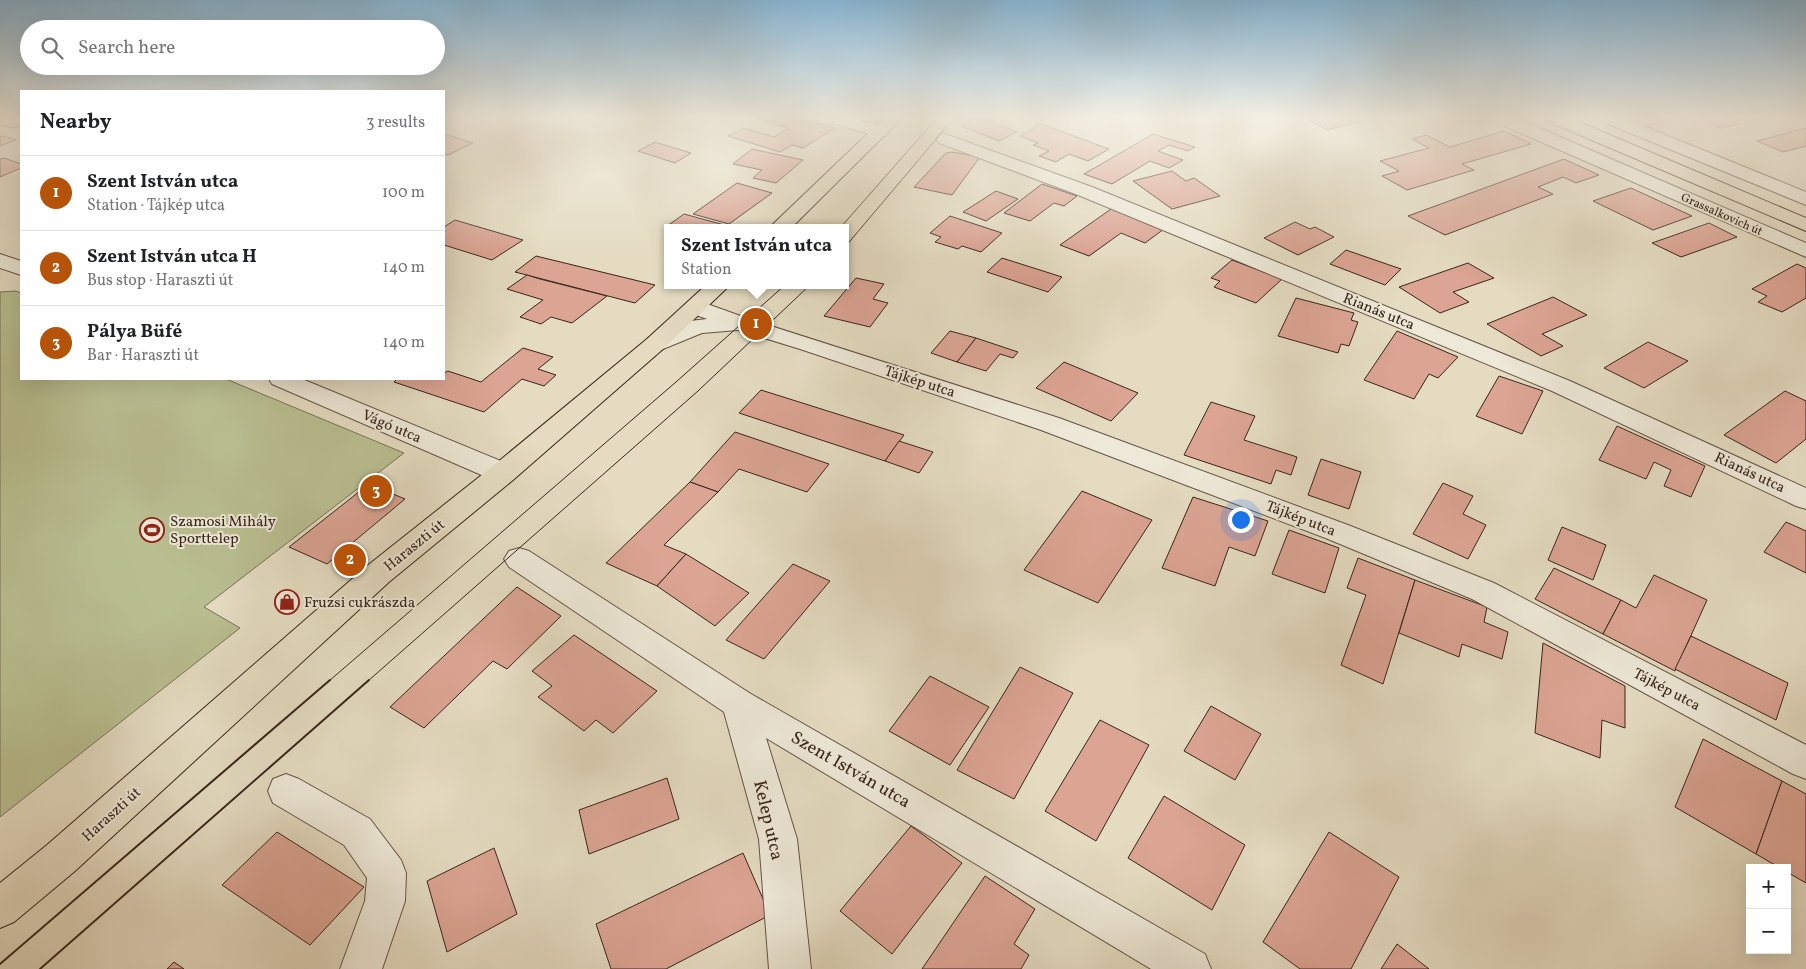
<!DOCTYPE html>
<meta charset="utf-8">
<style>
body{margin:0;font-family:Vollkorn,serif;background:#f6f6f6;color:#202124}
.controls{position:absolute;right:15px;bottom:15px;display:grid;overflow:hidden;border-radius:0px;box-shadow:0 5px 20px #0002}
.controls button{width:45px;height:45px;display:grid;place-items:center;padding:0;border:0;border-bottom:1px solid #e0e0e0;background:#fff;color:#202124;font:25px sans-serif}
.you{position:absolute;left:1240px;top:519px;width:18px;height:18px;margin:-12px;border:4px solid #fff;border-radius:50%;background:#1a73e8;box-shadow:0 0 0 8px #1a73e833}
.badge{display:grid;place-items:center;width:32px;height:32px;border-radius:50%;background:#b45309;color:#fff;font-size:16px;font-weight:700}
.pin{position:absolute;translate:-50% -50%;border:2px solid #fff;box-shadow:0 1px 5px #0006}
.popup{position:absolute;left:664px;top:224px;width:185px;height:65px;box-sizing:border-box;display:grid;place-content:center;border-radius:0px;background:#fff;filter:drop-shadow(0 1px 4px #0005);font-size:16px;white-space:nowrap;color:#757577}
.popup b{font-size:19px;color:#202124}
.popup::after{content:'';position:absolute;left:50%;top:100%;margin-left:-10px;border:10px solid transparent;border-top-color:#fff}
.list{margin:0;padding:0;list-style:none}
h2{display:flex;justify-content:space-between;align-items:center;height:65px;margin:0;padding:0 20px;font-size:21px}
h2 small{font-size:16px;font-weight:400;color:#757577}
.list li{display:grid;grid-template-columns:32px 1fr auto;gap:15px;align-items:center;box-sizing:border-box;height:75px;padding:0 20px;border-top:1px solid #e0e0e0}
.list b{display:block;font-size:19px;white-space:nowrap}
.list p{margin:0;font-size:16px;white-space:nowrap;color:#757577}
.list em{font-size:16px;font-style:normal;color:#757577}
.icon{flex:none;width:28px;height:28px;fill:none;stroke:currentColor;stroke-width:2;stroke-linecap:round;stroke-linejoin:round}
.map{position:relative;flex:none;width:1806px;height:969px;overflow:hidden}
.search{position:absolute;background:#fff;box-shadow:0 5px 20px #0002;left:20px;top:20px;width:425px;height:55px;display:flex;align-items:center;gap:12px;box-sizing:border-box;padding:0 18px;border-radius:28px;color:#757577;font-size:19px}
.panel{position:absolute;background:#fff;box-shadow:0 5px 20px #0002;left:20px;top:90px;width:425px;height:290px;border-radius:0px}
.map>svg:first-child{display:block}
</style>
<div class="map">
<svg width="1806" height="969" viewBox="0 0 1806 969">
<rect width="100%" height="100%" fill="#e4dbc1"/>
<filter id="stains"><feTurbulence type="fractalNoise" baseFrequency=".004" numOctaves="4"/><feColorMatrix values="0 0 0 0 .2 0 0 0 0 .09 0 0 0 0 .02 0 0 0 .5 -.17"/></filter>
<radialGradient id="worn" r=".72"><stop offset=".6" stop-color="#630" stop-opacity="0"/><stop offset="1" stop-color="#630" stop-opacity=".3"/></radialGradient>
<!-- green -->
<polygon fill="#b9be90" stroke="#797256" points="16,291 21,293 21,379 226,379 404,453 204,607 240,628 0,817 0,292"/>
<!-- building -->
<g fill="#dba493" stroke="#39251c">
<polygon points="0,118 21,118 21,125 12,128 0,125"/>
<polygon points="756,118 803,118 835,128 803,148 792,145 780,152 728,136 744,128 774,137 789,128"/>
<polygon points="977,118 980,118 1017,132 999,141 961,126"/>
<polygon points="1306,118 1376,118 1327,130"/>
<polygon points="1698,118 1725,118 1738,124 1721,128"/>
<polygon points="1041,124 1109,149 1088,161 1069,154 1056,162 1039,156 1049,151 1033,145 1038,143 1020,136"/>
<polygon points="1806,128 1806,146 1783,152 1757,141"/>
<polygon points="1504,131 1531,144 1462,164 1474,170 1407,190 1382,176 1399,171 1380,161 1429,148 1412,139 1426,135 1450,147"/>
<polygon points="444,134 473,143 448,155 444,154"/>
<polygon points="1153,134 1195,147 1188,151 1169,145 1158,151 1183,160 1169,168 1150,161 1112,184 1084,174"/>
<polygon points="3,136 16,140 0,146 0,137"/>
<polygon points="655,142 691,153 675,163 638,151"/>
<polygon points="752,149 803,160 776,183 753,178 762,170 733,164"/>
<polygon points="952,152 980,157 952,195 914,187 946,153"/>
<polygon points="4,158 21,164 21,168 0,177 0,159"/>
<polygon points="1564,159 1599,175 1576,183 1563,177 1538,187 1553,194 1445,235 1408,216"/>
<polygon points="1172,171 1186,181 1194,178 1220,196 1172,209 1133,181"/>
<polygon points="737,183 772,193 729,224 693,214"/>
<polygon points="1042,184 1077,196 1064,206 1054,203 1030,221 1004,213"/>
<polygon points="1631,188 1692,216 1653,230 1593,201"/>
<polygon points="996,191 1018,199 986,221 963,212"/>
<polygon points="1111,209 1164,229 1145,243 1121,233 1089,256 1060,245"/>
<polygon points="684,214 728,226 674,228 667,226"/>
<polygon points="950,216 1002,233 981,252 962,246 958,249 935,242 941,237 930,233"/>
<polygon points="455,220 523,240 492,260 444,245 444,227"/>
<polygon points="1295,222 1310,229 1315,227 1334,237 1298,255 1264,238"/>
<polygon points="1709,223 1737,237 1681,257 1652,243"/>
<polygon points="1346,250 1401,269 1385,285 1330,264"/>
<polygon points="536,256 655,285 635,303 515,272"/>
<polygon points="1002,258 1062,277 1048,292 987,272"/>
<polygon points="1232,260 1282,279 1256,303 1214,287 1220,281 1211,278"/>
<polygon points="1468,263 1494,278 1453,292 1469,302 1440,313 1399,287"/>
<polygon points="1797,264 1806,268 1806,298 1782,312 1758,302 1767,296 1752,289"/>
<polygon points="527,275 540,279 607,296 572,323 551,317 541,324 520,317 543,300 507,289"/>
<polygon points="856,278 884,284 873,299 888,303 870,327 824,316"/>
<polygon points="1553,297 1587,315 1542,334 1563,346 1541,356 1487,324"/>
<polygon points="1296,298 1354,313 1351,320 1358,322 1349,346 1341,344 1338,353 1278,336"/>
<polygon points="950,331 976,338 957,362 931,353"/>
<polygon points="1397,331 1458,357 1438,378 1429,374 1414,399 1364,380"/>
<polygon points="976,338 1018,352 1013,358 1000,354 986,371 957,362"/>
<polygon points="1648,342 1688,361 1644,388 1604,368"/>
<polygon points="523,348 553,357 538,369 556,375 544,386 522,379 484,412 394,382 397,379 444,379 444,373 448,371 481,382"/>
<polygon points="1064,362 1138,393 1111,421 1036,388"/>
<polygon points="1499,376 1543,391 1522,434 1476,416"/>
<polygon points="761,390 904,435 885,461 739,413"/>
<polygon points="1785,391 1806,401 1806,439 1776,463 1724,435"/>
<polygon points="1211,402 1255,416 1244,440 1297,457 1291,475 1276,470 1271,484 1184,455"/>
<polygon points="1617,426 1705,466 1691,497 1664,486 1671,470 1654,462 1646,479 1599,460"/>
<polygon points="735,432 829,464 807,492 739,469 718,492 690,482"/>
<polygon points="899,441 933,452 919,473 885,461"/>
<polygon points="1321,459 1361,472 1349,509 1308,495"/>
<polygon points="690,482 718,492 664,545 686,554 657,586 606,563"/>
<polygon points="1443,483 1473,496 1463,514 1486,525 1468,559 1413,534"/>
<polygon points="369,484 405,499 327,564 289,547"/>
<polygon points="1082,491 1152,520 1098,603 1024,570"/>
<polygon points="1193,497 1268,521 1255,556 1229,547 1215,586 1162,568"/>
<polygon points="1786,522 1806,531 1806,573 1764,552"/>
<polygon points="1562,527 1606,545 1593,580 1548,560"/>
<polygon points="1289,530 1339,548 1325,593 1272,574"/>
<polygon points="686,554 749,593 715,626 657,586"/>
<polygon points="1358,558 1415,580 1383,684 1341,665 1366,595 1347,588"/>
<polygon points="793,564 830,581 764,659 726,640"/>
<polygon points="1554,568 1621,600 1603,634 1535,599"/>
<polygon points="1654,575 1707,600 1675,671 1603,634 1621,600 1636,608"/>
<polygon points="1415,580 1487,607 1484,622 1508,632 1502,659 1462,644 1459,657 1399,633"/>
<polygon points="517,587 561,616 507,669 493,661 424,728 390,707"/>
<polygon points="574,635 657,691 613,733 596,720 584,731 538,697 552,686 532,671"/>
<polygon points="1691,636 1788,683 1776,720 1675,669"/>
<polygon points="1543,643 1625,686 1625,728 1602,720 1600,758 1535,733"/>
<polygon points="1020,667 1073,693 1014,799 957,770"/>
<polygon points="930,676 989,707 950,765 889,731"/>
<polygon points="1211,706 1261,734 1235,780 1184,751"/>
<polygon points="1100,720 1149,745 1096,841 1045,811"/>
<polygon points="1703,739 1782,781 1756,854 1675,807"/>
<polygon points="667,778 679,819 589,854 579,810"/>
<polygon points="1782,781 1806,794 1806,883 1787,872 1787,868 1780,868 1756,854"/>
<polygon points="1164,796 1245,845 1212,910 1128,858"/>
<polygon points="911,826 962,863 892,954 840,911"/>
<polygon points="277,832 364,887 310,945 222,885"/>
<polygon points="1329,832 1399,877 1351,969 1300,969 1263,942"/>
<polygon points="494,848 517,914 447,952 427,881"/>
<polygon points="743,853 770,915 666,969 611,969 596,924"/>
<polygon points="985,876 1035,909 1014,944 1029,955 1021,969 922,969"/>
<polygon points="1397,944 1429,969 1381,969"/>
<polygon points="174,962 184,969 167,969"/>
</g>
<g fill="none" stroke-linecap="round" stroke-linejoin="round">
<defs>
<g id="minor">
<polygon points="827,118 853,118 886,128 889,132 886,136 880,137 829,122"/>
<polygon points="1493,118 1516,118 1806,243 1806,257 1495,122"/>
<polygon points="1601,118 1624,118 1806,192 1806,205 1603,122"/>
<polygon points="945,134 1092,187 1570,381 1806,488 1806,509 1796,506 1552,391 1078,195 939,143 936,139 939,135"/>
<polygon points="0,254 21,261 21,275 0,268"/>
<polygon points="696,300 749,319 1059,418 1348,525 1494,583 1806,745 1806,779 1793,774 1472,599 1328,539 1041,430 800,349 738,330 702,333 663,349 655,351 647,349 643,344 647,339 690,321 707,319 688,312 685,307 688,302"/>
<polygon points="269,379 302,379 513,466 517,473 513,480 503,482 493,480 272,384"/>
<polygon points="519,548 529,551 751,694 1205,954 1211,969 1151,969 766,738 797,839 811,969 769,969 759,839 724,712 509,567 504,559 509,551"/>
<polygon points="286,774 299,779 370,819 401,860 406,873 405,901 382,969 340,969 365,901 367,878 344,845 273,803 268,791 273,779"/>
</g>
<g id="major">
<polygon points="884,118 902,118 791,228 769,228"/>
<polygon points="1547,118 1570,118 1806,218 1806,231 1549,122"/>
<polygon points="706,285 730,285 663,349 513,480 389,582 75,871 14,922 0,928 0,883 47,845 367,566 493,466 647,339"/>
</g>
</defs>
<!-- minor casing -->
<use href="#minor" stroke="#645245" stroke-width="2"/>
<!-- major casing -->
<use href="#major" stroke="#39251c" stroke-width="2"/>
<!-- minor -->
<use href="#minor" fill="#ede8d7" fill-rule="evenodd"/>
<!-- major -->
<use href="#major" fill="#e4dbc1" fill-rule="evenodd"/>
<!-- tram-far1 -->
<g stroke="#39251c" stroke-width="1">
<polyline points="840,228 937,118"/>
<polyline points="845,247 954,118"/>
<polyline points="329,681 676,382 785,285"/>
<polyline points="368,681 698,391 810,285"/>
</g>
<!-- tram -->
<g stroke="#39251c" stroke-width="2">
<polyline points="0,964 330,680"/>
<polyline points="40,969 369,680"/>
</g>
</g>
<!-- sky -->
<linearGradient id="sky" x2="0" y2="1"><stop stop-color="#87b6d5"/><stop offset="0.46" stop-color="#f3efe3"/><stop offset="1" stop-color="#f3efe3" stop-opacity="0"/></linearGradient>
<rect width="1806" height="254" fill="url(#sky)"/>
<!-- icons -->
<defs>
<symbol id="stadium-ring" viewBox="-11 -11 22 22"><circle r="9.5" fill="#ede8d7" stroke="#8f2418" stroke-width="1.5"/><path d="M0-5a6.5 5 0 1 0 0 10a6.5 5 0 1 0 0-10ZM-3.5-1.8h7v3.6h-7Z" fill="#8f2418"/></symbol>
<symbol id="shop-ring" viewBox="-11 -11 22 22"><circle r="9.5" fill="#ede8d7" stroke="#8f2418" stroke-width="1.5"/><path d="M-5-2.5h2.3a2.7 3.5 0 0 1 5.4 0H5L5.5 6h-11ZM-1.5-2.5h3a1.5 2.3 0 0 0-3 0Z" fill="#8f2418"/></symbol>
</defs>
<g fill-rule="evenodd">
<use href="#stadium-ring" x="138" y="516" width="28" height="28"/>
<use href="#shop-ring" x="273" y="588" width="28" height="28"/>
</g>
<g text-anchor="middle" stroke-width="4" stroke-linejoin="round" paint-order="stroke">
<!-- far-street labels -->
<g font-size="12" fill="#39251c" stroke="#ede8d7">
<text transform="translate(1722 214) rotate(24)" y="4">Grassalkovich út</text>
</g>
<!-- street labels -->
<g font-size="15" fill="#39251c" stroke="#ede8d7">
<text transform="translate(1379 311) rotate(22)" y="5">Rianás utca</text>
<text transform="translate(920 381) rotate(18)" y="5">Tájkép utca</text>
<text transform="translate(392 426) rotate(23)" y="5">Vágó utca</text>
<text transform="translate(1750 472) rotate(25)" y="5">Rianás utca</text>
<text transform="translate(1301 518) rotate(21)" y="5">Tájkép utca</text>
<text transform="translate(414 545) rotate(-39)" y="5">Haraszti út</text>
<text transform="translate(1667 689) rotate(28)" y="5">Tájkép utca</text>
<text transform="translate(111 814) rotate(-42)" y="5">Haraszti út</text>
</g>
<!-- poi labels -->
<g font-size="15" fill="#39251c" stroke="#ede8d7" text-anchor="start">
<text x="170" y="526">Szamosi Mihály<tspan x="170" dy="17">Sporttelep</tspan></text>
<text x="304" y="607">Fruzsi cukrászda</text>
</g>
<!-- near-street labels -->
<g font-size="18" fill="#39251c" stroke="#ede8d7">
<text transform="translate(851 769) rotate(30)" y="6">Szent István utca</text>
<text transform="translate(769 820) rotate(77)" y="6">Kelep utca</text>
</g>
</g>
<rect width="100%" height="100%" filter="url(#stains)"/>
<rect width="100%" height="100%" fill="url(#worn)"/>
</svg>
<div class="controls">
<button>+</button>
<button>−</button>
</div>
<div class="you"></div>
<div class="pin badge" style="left:756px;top:324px">1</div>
<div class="popup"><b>Szent István utca</b>Station</div>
<div class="pin badge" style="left:350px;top:560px">2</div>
<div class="pin badge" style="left:376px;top:491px">3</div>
<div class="search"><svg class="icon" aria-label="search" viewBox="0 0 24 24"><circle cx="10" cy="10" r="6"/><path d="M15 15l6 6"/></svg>Search here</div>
<section class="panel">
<h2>Nearby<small>3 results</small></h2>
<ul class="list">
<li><span class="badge">1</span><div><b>Szent István utca</b><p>Station · Tájkép utca</p></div><em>100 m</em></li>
<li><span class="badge">2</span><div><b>Szent István utca H</b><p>Bus stop · Haraszti út</p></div><em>140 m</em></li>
<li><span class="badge">3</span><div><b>Pálya Büfé</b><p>Bar · Haraszti út</p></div><em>140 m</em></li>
</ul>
</section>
</div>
